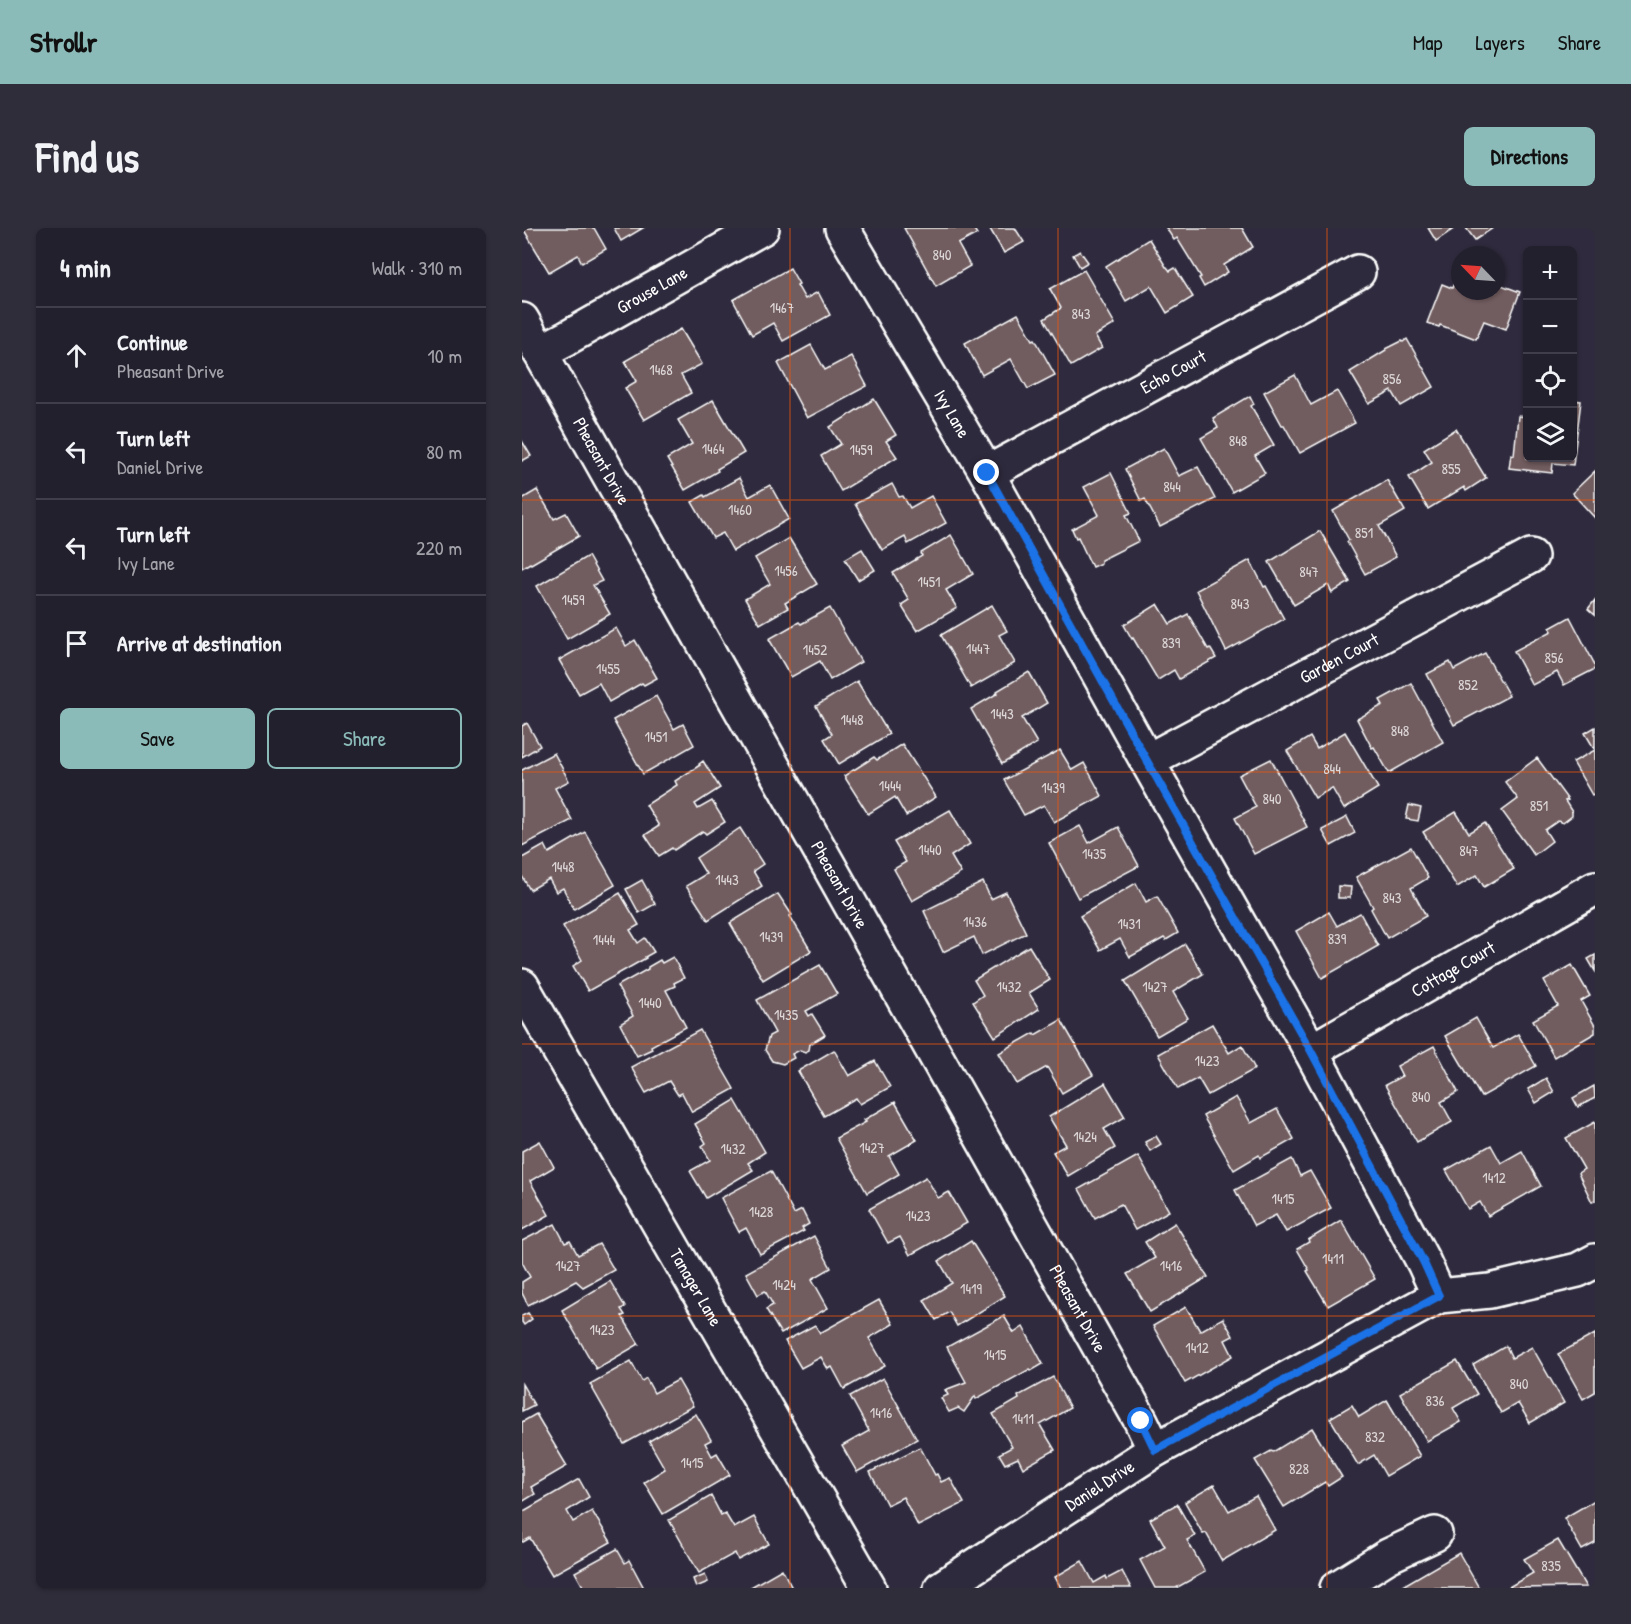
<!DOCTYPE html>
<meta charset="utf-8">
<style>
body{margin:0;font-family:"Patrick Hand",sans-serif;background:#2f2d3a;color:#f1f3f6}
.controls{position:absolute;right:18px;top:18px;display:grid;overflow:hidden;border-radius:9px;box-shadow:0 2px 4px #0004}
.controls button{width:54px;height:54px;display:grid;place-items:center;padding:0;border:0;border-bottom:2px solid #403e4a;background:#23202e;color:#f1f3f6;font:30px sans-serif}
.compass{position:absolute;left:929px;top:18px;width:54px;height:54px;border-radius:50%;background:#23202e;box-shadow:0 2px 4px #0004;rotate:295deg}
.stop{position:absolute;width:18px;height:18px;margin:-14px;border:4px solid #1a73e8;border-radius:50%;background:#fff}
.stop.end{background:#1a73e8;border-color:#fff;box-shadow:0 2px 6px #0008}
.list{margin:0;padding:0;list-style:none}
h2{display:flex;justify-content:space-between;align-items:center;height:78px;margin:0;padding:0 24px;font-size:26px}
h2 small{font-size:20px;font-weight:400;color:#a3a3aa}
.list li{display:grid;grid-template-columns:39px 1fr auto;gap:18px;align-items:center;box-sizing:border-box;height:96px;padding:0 24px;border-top:2px solid #403e4a}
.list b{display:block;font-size:22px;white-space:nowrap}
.list p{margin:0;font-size:20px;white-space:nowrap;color:#a3a3aa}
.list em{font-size:20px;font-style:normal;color:#a3a3aa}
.actions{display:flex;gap:12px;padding:18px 24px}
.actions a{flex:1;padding:14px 0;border:2px solid #8bbbb9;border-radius:9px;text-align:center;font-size:21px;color:#8bbbb9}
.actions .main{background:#8bbbb9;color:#111}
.icon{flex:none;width:33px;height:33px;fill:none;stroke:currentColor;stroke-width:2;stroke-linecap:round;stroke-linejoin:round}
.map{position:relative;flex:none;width:1073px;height:1360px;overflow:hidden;border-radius:9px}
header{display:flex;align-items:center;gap:36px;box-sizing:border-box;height:84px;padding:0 30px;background:#8bbbb9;color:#111}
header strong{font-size:28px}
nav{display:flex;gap:33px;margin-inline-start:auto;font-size:21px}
.intro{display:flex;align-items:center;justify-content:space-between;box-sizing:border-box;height:144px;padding:0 36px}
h1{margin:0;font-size:42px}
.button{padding:15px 27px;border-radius:9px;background:#8bbbb9;color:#111;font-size:21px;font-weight:700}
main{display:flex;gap:36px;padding:0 36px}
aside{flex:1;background:#23202e;border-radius:9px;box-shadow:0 2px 4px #0004}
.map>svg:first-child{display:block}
</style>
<header>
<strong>Strollr</strong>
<nav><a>Map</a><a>Layers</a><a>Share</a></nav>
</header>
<div class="intro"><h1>Find us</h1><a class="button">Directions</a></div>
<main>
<aside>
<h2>4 min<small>Walk · 310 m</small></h2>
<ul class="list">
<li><svg class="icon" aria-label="ahead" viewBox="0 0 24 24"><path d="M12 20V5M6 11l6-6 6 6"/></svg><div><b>Continue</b><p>Pheasant Drive</p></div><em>10 m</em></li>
<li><svg class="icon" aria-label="left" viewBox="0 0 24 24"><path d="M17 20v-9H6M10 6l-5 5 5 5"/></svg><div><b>Turn left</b><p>Daniel Drive</p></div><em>80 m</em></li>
<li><svg class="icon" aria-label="left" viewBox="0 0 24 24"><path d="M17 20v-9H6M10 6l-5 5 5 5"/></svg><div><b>Turn left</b><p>Ivy Lane</p></div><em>220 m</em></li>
<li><svg class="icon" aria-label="arrive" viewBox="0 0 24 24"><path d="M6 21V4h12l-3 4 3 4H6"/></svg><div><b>Arrive at destination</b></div></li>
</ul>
<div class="actions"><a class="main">Save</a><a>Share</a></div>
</aside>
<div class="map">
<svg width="1073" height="1360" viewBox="0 0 1073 1360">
<rect width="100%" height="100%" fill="#2f2a3d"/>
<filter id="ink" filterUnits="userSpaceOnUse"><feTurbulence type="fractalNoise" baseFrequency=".0167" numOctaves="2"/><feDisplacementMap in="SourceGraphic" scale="12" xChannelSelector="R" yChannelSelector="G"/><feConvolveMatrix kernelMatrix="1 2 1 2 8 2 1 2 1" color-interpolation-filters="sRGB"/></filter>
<g filter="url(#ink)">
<!-- building -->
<g fill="#715c5f" stroke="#fff" stroke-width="1.5">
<polygon points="4,0 72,0 84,21 60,35 56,27 27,44 2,2"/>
<polygon points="92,0 121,0 99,13"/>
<polygon points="382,0 451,0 455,6 436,16 448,38 414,58"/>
<polygon points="470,0 493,0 502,14 482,25 468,1"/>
<polygon points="644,0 720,0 731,19 702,37 706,44 682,59 677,50 679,49 655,10 652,12"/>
<polygon points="906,0 933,0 914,13"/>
<polygon points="944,0 971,0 953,12"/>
<polygon points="627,11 644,39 645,39 648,43 653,40 671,69 645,85 629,58 604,73 584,38"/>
<polygon points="558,23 566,34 558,39 551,27"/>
<polygon points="268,40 277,56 275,57 283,71 296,64 308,87 261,113 251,95 230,107 211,72"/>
<polygon points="938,41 938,63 974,63 974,55 998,64 984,101 962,93 954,111 918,97 917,99 905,95 920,56 930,60"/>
<polygon points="562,42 593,96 573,108 580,120 549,138 522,91 539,80 528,61"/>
<polygon points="496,86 511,112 513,111 533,147 506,161 489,131 460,147 443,115"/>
<polygon points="159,101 180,136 159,147 169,165 122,192 103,160 115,153 103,133"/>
<polygon points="885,111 912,159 879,178 870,163 847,176 828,144 864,122 864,121 880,113 881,114"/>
<polygon points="289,117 303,142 329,128 345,158 285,190 256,135"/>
<polygon points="773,147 789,177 815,163 833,195 778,225 762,197 760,197 742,164"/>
<polygon points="728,168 732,176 729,178 752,217 733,228 743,245 710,264 679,210 696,200 691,190"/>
<polygon points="352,171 374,207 364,213 375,229 319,263 299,228 319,216 308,199"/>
<polygon points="191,172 222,225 195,241 196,243 163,262 145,231 170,216 156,192"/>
<polygon points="1050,172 1059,173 1051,237 1031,235 1030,245 987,240 989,226 992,227 996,188 1005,189 1005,230 1050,230"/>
<polygon points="934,201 964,250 944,263 942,259 906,281 887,249 910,234 902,221"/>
<polygon points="0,213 9,228 0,233"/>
<polygon points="642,220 657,248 676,239 693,271 638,299 623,271 619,273 603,241"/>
<polygon points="1073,243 1073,290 1050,265"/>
<polygon points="589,245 609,285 604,287 617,313 579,332 579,335 570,339 556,309 554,310 550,301 577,287 562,259"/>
<polygon points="217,250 227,269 248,257 267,291 211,323 201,305 191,310 170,274 182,267 183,269"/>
<polygon points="865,252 883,283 857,298 874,329 843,346 825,314 827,312 811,283"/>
<polygon points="370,256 377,269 381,268 388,280 409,268 424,295 386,316 383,309 360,322 333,276"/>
<polygon points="15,262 32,291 44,285 57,308 9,336 8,335 0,340 0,271"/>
<polygon points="798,303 828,354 810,365 806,357 772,377 747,334"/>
<polygon points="429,307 451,346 424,362 435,380 395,403 379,377 387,372 371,345 400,328 399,325"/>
<polygon points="267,310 295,356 263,375 266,380 238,396 223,371 248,356 233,330"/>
<polygon points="340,321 353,342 336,352 323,331"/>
<polygon points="66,328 80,353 71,357 88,386 45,411 15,358"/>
<polygon points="728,332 742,359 744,358 762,391 704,423 674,362"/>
<polygon points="1073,372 1073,387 1066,381"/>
<polygon points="636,376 648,396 666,386 686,421 688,420 694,430 657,451 652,442 636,452 611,410 610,411 602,397"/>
<polygon points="470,377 485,403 477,407 493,435 449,460 419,407"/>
<polygon points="308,380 339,434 308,452 298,433 269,449 247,411 277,394 279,396"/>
<polygon points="1048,389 1073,437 1073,441 1042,457 1035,444 1010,457 992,423 1030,403 1028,400"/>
<polygon points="94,400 104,418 113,412 135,450 122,457 120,455 87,474 77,455 57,466 37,432"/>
<polygon points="963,425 987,468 932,497 905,446 928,434 932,442"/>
<polygon points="507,444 525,475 500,490 515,515 480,536 449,481 476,465 475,463"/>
<polygon points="335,453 367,506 317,536 302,511 310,506 294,478"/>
<polygon points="889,455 921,514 867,545 852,519 850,520 835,491 861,477 858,472"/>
<polygon points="134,468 152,501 161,496 172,517 121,546 91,492"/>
<polygon points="5,495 18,518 0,529 0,498"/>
<polygon points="1073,499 1073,522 1063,505"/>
<polygon points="823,504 856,560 822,581 810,560 793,570 765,523 788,509 795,521"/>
<polygon points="380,516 414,569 384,588 373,569 346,586 322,548 352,529 355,532"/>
<polygon points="538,522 550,542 562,535 580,568 532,594 522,577 502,587 482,552"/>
<polygon points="1073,522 1073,565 1070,567 1051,534"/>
<polygon points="32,525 47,553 33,560 50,592 0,618 0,542"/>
<polygon points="1015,530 1046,572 1043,573 1050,584 1050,588 1041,595 1036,593 1023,602 1030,613 1012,627 980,583 996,571 983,554"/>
<polygon points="749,531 785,599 732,626 713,590 734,579 717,547"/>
<polygon points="181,533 198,560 173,576 176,581 190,573 203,594 184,606 181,603 152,622 150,620 137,628 123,607 137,598 124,577 155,557 153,553 178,537 177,536"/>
<polygon points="887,577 899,580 896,593 884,591"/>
<polygon points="428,582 448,616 429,628 439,645 390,673 372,641 384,634 372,614"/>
<polygon points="934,584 947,605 963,595 992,641 962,659 955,647 935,659 901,604"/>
<polygon points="825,589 833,605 809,618 800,602"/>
<polygon points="558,598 567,615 596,599 617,638 556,670 527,615"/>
<polygon points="218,600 241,636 231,643 240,658 186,692 164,658 184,646 174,630"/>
<polygon points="63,604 93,657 52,681 41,660 34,664 27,651 8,662 0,648 0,630 23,617 27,625"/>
<polygon points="889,619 906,650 889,660 904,688 865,710 849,681 851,679 834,649"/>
<polygon points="120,652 133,676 117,685 104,661"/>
<polygon points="461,654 469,671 484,664 504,705 460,727 452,709 421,724 402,683"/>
<polygon points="614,655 624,674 635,668 656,705 644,712 642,710 608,729 598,711 578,722 558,688"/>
<polygon points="816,658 829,659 828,670 816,670"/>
<polygon points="98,665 117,697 108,702 116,715 123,710 132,724 123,729 124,730 66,763 51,738 60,732 41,698"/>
<polygon points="256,666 270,687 268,688 289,723 241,752 208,695"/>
<polygon points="807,684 815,698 838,685 856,718 800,750 774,703"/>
<polygon points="663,716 681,746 651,764 666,790 635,808 603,753"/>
<polygon points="507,718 528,752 507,765 517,781 473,809 451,774 461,767 452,752"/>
<polygon points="1073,727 1073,743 1066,731"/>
<polygon points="151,729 162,750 152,755 153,758 144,762 164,799 129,818 130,821 115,828 98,796 111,788 95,758 126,741 126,739 138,732 140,735"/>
<polygon points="298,737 315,766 284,783 287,788 290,786 303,807 288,816 287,822 283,824 278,822 270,826 272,830 261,836 250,833 243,822 247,808 253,805 235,772"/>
<polygon points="1050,737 1068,768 1059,773 1073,798 1073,805 1032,829 1011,792 1036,778 1022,753"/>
<polygon points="954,790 971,820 996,806 1014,838 959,869 923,808"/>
<polygon points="539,792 571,847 540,865 525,839 495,856 477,825 512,805 513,807"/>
<polygon points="690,796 707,825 720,817 733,841 686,867 676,850 656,861 636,826"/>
<polygon points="178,802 212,861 170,884 160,865 156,867 147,853 124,865 109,839"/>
<polygon points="912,818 936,864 919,874 930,894 895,914 863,857 880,848 875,838"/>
<polygon points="312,822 327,848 353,833 368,859 338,876 334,870 302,888 276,843"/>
<polygon points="1024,850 1032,864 1014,875 1006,861"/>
<polygon points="583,855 603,889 582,901 593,920 546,948 531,924 544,917 527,889"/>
<polygon points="1072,858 1073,870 1056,879 1051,870"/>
<polygon points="714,869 729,895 755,881 772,911 738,930 737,927 712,942 681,888"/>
<polygon points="213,872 243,924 226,935 231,942 184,970 168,943 188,932 180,918 184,915 173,896"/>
<polygon points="373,874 395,912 367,928 377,946 345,965 314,910 344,894 342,892"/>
<polygon points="1073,894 1073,973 1070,974 1056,945 1062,941 1044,910"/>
<polygon points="634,908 639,916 628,923 623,914"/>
<polygon points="18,913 32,939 8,953 27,987 0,1002 0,923"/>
<polygon points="969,917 979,935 1000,923 1019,958 966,988 958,974 946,981 924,942"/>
<polygon points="616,928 647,983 613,1002 599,976 573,990 557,961"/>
<polygon points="770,931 778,948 788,943 809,980 764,1004 754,987 732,998 713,962"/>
<polygon points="249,943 272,986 280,982 287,996 280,1000 282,1003 238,1026 224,1000 217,1004 199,970"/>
<polygon points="404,949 416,970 427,964 445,995 388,1027 378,1009 366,1015 347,981"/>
<polygon points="819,992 853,1051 806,1078 785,1043 787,1042 775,1021 787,1014 786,1012"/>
<polygon points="653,995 686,1049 628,1084 605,1046 633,1030 623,1014"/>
<polygon points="33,996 43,1015 48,1013 56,1027 77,1016 92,1042 61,1059 54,1053 20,1071 20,1070 6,1077 0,1065 0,1054 8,1049 0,1034 0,1013"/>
<polygon points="292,1008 309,1040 290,1051 306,1080 259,1106 244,1081 251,1077 243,1063 236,1067 224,1045"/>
<polygon points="449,1013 483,1068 435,1098 427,1084 414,1092 402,1072 430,1055 417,1033"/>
<polygon points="88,1053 103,1079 99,1081 103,1087 100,1088 117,1116 74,1141 40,1082"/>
<polygon points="357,1072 371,1096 347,1110 363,1138 322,1161 310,1139 306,1141 299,1129 279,1140 263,1113 293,1097 298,1105"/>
<polygon points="664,1079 678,1103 701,1090 711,1108 703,1112 711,1128 663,1155 631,1098"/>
<polygon points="6,1085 10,1091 2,1097 0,1094 0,1088"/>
<polygon points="482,1088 492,1105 501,1099 521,1136 509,1143 508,1141 454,1171 453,1168 442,1184 436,1180 427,1184 419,1170 426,1167 423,1162 444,1154 425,1119"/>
<polygon points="1073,1106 1073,1164 1061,1171 1036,1126"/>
<polygon points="984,1118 990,1130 1010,1119 1042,1175 1008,1195 996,1175 979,1185 951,1137"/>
<polygon points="109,1133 120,1153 124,1150 132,1165 156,1152 171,1178 102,1216 68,1156"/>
<polygon points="935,1133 955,1166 931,1180 939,1194 905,1213 878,1165"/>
<polygon points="531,1149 548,1180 518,1197 533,1222 501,1240 496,1230 483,1236 477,1226 490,1219 471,1186 497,1171 496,1168"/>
<polygon points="361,1150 395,1211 335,1244 320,1218 347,1203 328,1168"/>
<polygon points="0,1156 12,1177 0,1183"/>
<polygon points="865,1172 898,1228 864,1248 852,1227 836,1237 808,1190 830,1177 837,1189"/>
<polygon points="14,1186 45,1238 9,1259 13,1266 0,1274 0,1194"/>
<polygon points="174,1186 189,1212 183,1215 190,1228 195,1225 208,1247 141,1286 122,1254 143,1241 127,1213"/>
<polygon points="790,1200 820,1249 806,1258 803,1254 762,1279 733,1232 749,1223 751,1224"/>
<polygon points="398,1219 413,1247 415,1246 419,1254 428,1250 442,1275 396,1298 381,1269 365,1277 348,1244"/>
<polygon points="57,1251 67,1269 45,1283 51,1294 70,1283 89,1314 30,1347 8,1310 1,1314 0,1313 0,1284"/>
<polygon points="692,1257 707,1283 734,1268 753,1302 700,1333 684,1305 681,1306 663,1274"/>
<polygon points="189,1268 199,1287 203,1285 212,1300 232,1289 247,1316 216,1332 213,1325 177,1345 147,1292"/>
<polygon points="1073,1272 1073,1315 1060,1322 1042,1290"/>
<polygon points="655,1276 673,1308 665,1312 683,1344 654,1360 633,1360 618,1332 643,1318 628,1291"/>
<polygon points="1036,1312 1064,1359 988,1360 987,1359 1011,1345 1002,1331"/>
<polygon points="95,1321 103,1335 107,1332 122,1360 62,1360 53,1344"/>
<polygon points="937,1325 957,1360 877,1360"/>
<polygon points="560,1333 572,1355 584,1348 585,1351 600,1343 609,1360 539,1360 533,1349"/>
<polygon points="260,1341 270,1360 227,1360"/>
<polygon points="183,1346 186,1354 174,1359 171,1351"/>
</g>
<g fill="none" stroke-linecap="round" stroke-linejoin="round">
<defs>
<g id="minor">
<path id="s1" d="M320,0L465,245L625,533L789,823L902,1035L917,1068"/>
<path id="s2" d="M0,92L619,1193L633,1222"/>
<path id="s3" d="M18,124L45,110L240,0"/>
<path id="s4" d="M465,245L836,44"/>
<path id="s5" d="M625,533L1009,328"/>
<path id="s6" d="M0,758L347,1360"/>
<path id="s7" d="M789,823L1073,660"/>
<path id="s8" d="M419,1360L633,1222L917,1068L968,1063L1056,1042L1073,1033"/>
<polyline points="815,1360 866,1328 913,1306"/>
</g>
</defs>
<!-- minor casing -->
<use href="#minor" stroke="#fff" stroke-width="38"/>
<!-- minor -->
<use href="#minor" stroke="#2f2a3d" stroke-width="33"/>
</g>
</g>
<g fill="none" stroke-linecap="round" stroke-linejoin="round" filter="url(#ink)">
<!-- route -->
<polyline stroke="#1a73e8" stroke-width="8" points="465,245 625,533 789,823 902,1035 917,1068 633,1222 619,1193"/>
</g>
<!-- grid -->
<path fill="none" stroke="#e8590c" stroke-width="1.5" stroke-opacity="0.55" d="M268,0V1360M536,0V1360M805,0V1360M0,272H1073M0,544H1073M0,816H1073M0,1088H1073"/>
<g text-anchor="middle" stroke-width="5" stroke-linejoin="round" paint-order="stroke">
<!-- number labels -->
<g font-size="15" fill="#dcd6d7">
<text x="420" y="32">840</text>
<text x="260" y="85">1467</text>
<text x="559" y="91">843</text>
<text x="139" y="147">1468</text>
<text x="870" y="156">856</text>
<text x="716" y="218">848</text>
<text x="191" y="226">1464</text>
<text x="339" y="227">1459</text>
<text x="929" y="246">855</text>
<text x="650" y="264">844</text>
<text x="218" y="287">1460</text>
<text x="842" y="310">851</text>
<text x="264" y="348">1456</text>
<text x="787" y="349">847</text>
<text x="407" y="359">1451</text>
<text x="51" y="377">1459</text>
<text x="718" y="381">843</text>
<text x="649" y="420">839</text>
<text x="456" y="426">1447</text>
<text x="293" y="427">1452</text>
<text x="1032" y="435">856</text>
<text x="86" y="446">1455</text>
<text x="946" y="462">852</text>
<text x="480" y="491">1443</text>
<text x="330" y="497">1448</text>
<text x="878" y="508">848</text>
<text x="134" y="514">1451</text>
<text x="810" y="546">844</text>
<text x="368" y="563">1444</text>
<text x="531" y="565">1439</text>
<text x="750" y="576">840</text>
<text x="1017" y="583">851</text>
<text x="408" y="627">1440</text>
<text x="947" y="628">847</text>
<text x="572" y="631">1435</text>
<text x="41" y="644">1448</text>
<text x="205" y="657">1443</text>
<text x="870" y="675">843</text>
<text x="453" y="699">1436</text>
<text x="607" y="701">1431</text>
<text x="249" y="714">1439</text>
<text x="815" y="716">839</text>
<text x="82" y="717">1444</text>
<text x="487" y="764">1432</text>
<text x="633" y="764">1427</text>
<text x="128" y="780">1440</text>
<text x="264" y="792">1435</text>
<text x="685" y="838">1423</text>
<text x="899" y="874">840</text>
<text x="563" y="914">1424</text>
<text x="350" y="925">1427</text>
<text x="211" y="926">1432</text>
<text x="972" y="955">1412</text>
<text x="761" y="976">1415</text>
<text x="239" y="989">1428</text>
<text x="396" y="993">1423</text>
<text x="811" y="1036">1411</text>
<text x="46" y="1043">1427</text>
<text x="649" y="1043">1416</text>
<text x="262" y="1062">1424</text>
<text x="449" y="1066">1419</text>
<text x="80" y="1107">1423</text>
<text x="675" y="1125">1412</text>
<text x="473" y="1132">1415</text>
<text x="997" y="1161">840</text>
<text x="913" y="1178">836</text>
<text x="359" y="1190">1416</text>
<text x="501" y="1196">1411</text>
<text x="853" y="1214">832</text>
<text x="170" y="1240">1415</text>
<text x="777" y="1246">828</text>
<text x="1029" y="1343">835</text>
</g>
<!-- street labels -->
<g font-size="18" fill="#fff" stroke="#2f2a3d">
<text dy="6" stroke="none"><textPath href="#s3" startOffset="128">Grouse Lane</textPath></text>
<text dy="6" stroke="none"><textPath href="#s4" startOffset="212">Echo Court</textPath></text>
<text dy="6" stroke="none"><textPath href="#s1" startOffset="216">Ivy Lane</textPath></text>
<text dy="6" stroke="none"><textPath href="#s2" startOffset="162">Pheasant Drive</textPath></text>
<text dy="6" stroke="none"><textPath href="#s5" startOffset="218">Garden Court</textPath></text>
<text dy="6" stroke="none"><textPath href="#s2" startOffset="648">Pheasant Drive</textPath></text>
<text dy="6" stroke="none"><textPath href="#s7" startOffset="164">Cottage Court</textPath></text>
<text dy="6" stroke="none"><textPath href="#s6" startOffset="348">Tanager Lane</textPath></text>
<text dy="6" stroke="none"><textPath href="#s2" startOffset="1134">Pheasant Drive</textPath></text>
<text dy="6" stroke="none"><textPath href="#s8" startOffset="189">Daniel Drive</textPath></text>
</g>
</g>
</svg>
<div class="controls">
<button>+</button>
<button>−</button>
<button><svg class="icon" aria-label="locate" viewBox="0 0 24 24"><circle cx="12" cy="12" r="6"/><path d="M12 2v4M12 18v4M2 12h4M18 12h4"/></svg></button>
<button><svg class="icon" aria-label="layers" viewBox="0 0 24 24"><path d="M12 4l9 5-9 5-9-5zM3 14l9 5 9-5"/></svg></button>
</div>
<svg class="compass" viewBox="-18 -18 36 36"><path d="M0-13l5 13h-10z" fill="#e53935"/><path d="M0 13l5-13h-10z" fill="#a3a3aa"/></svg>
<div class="stop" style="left:619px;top:1193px"></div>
<div class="stop end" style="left:465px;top:245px"></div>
</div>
</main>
